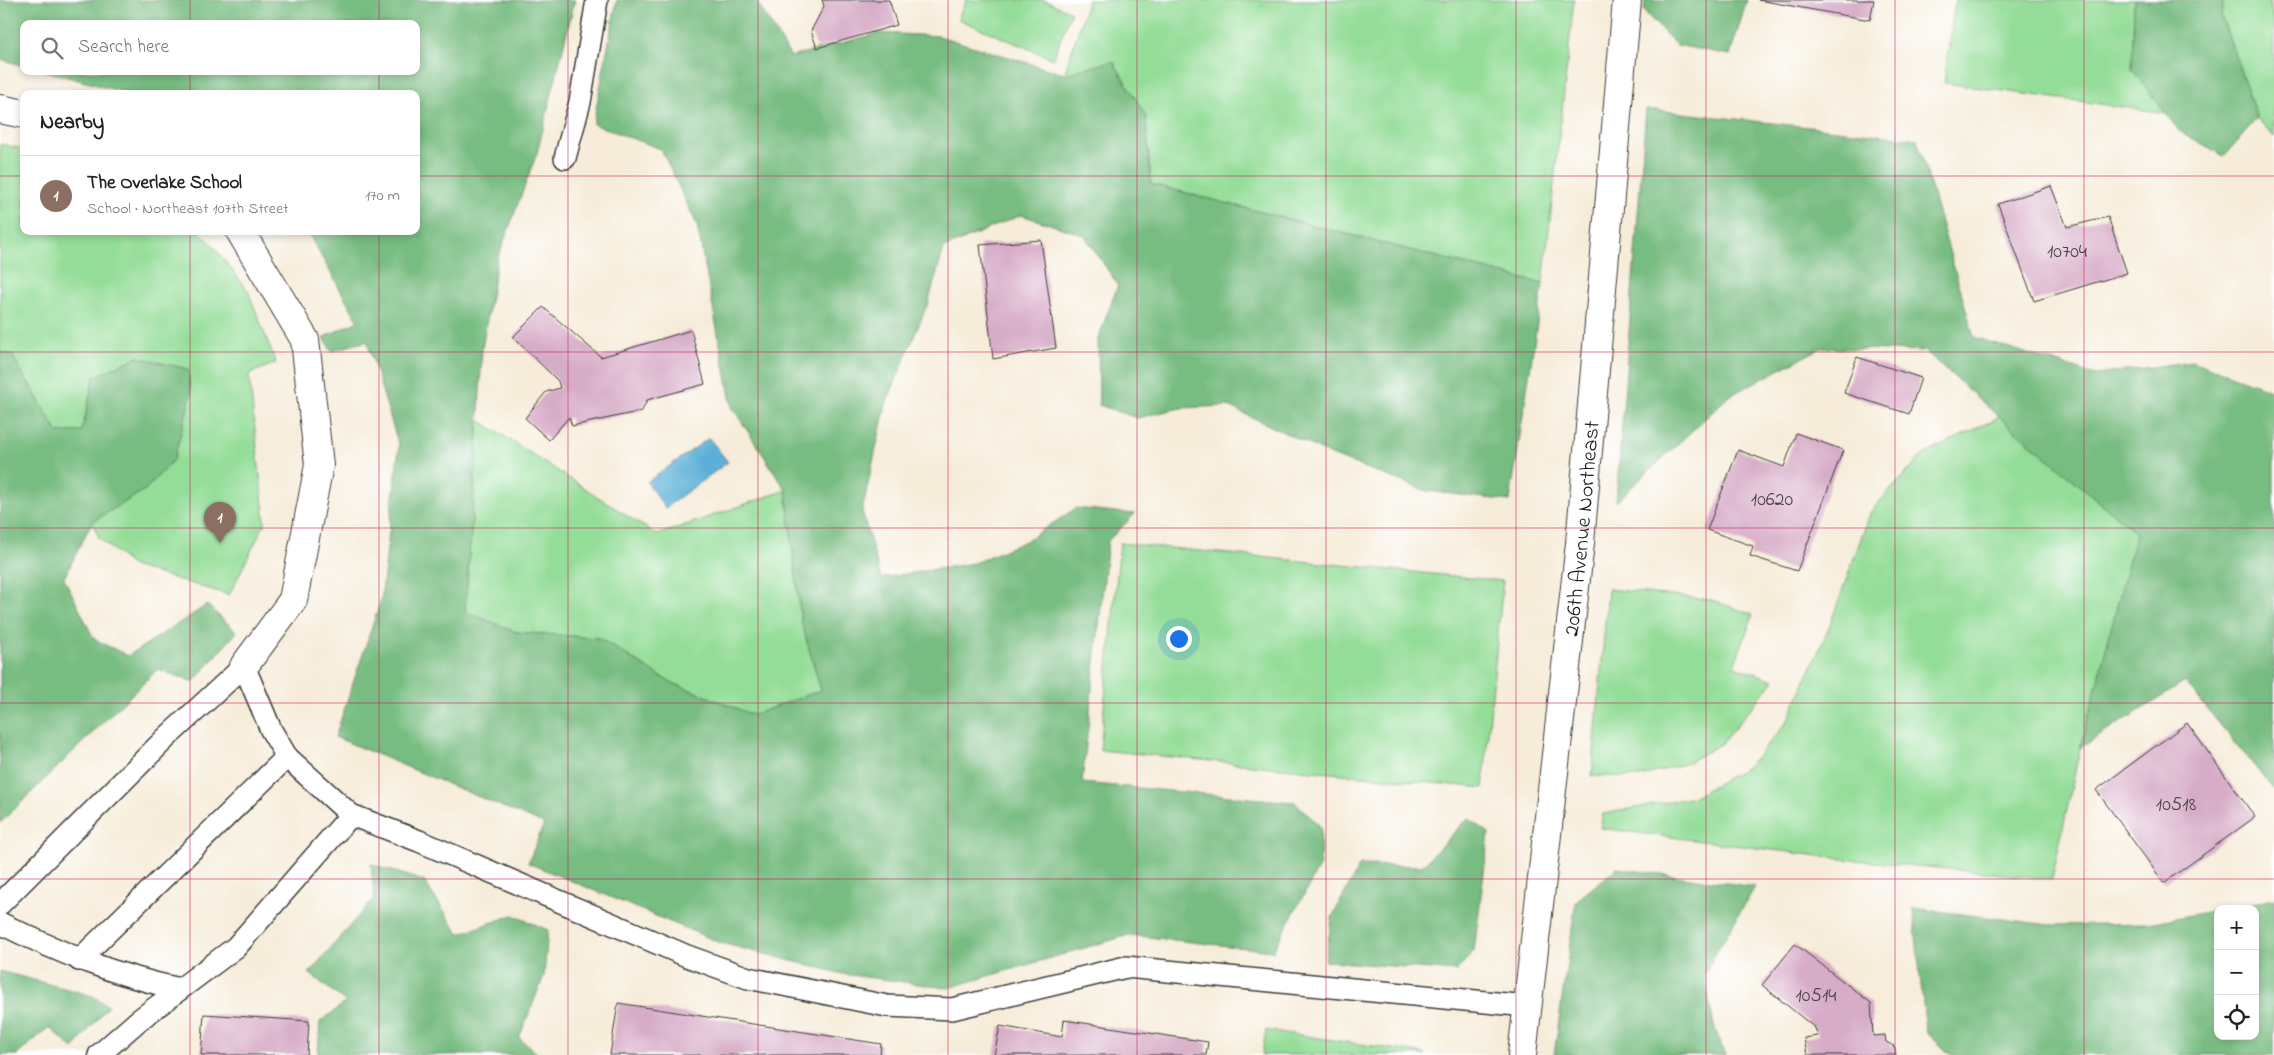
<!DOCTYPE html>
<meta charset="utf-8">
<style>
body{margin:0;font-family:"Indie Flower",sans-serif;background:#f6f6f6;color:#202124}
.controls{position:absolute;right:15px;bottom:15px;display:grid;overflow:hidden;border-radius:10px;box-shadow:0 2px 8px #0003}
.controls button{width:45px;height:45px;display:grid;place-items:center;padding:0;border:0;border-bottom:1px solid #e0e0e0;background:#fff;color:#202124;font:25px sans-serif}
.you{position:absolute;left:1178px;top:638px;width:18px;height:18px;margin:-12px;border:4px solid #fff;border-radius:50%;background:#1a73e8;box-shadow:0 0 0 8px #1a73e833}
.badge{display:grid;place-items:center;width:32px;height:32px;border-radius:50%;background:#111827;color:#fff;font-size:16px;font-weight:700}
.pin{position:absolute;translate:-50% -41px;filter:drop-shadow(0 1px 2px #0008)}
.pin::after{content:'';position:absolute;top:26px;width:18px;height:15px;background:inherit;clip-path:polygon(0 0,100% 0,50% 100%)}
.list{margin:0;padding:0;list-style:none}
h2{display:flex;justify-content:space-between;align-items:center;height:65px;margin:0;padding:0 20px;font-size:21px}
h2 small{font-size:16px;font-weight:400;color:#757577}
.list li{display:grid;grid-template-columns:32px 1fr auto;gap:15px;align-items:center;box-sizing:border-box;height:80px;padding:0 20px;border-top:1px solid #e0e0e0}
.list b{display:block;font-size:19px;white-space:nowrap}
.list p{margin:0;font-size:16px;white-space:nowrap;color:#757577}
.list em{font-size:16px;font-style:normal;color:#757577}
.icon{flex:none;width:28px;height:28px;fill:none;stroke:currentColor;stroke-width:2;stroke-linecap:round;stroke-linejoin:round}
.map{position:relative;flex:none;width:2274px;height:1055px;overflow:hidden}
.search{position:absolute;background:#fff;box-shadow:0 2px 8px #0003;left:20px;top:20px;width:400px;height:55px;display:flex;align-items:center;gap:12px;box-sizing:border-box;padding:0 18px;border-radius:10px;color:#757577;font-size:19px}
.panel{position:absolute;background:#fff;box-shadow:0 2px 8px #0003;left:20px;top:90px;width:400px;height:145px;border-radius:10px}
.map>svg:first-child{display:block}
</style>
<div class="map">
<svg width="2274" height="1055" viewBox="0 0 2274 1055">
<rect width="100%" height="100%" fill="#fff"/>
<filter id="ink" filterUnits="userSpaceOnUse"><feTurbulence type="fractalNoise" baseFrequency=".02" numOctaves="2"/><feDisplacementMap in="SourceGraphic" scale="10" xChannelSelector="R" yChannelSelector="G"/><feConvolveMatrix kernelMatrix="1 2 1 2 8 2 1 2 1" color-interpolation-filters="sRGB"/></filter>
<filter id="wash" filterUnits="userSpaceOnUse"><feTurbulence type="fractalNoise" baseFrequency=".0096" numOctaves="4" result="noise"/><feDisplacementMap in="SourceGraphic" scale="20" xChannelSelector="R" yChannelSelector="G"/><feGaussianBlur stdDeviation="1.12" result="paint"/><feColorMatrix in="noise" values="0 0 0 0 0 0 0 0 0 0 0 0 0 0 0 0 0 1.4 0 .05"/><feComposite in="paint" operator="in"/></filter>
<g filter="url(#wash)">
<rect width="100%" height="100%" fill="#f6ecd9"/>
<!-- green -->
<g fill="#94dd98" stroke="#587c5a">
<polygon points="966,0 1044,0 1071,12 1053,59 958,19"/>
<polygon points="1088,0 1574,0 1543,284 1151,184 1146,116 1064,75"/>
<polygon points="1955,0 2136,0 2134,5 2132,69 2166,113 1944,83"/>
<polygon points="2224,0 2270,0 2274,24 2274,137 2257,118 2221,15"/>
<polygon points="0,144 24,149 24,231 198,231 212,244 248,291 276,363 249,374 265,523 229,595 133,566 99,538 92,522 146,489 137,357 94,377 82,431 58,433 12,355 0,352"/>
<polygon points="1999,417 2137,533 2080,748 2052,879 1843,859 1600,828 1603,814 1694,797 1750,765 1787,722 1828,630 1871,511 1923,455"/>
<polygon points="479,420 657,535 786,490 801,621 821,690 753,715 668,681 599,638 516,632 465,612"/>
<polygon points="1120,543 1503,581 1483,788 1100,750"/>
<polygon points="1608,589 1712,600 1753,615 1734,666 1774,680 1722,743 1687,763 1640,777 1592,776"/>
<polygon points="1266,1030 1426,1054 1426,1055 1262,1055"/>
</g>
<!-- forest -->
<g fill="#77bc80" stroke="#4a6c4e">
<polygon points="0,0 575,0 537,153 497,260 482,349 477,452 465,611 516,632 599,638 668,681 753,715 821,690 801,621 786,490 732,407 697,225 661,149 593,124 617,0 756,0 791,57 878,33 939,36 1064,74 1113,61 1146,116 1151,184 1543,284 1510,501 1427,491 1334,456 1228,406 1180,408 1137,418 1099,405 1098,339 1118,285 1084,235 1021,215 944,248 928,303 886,404 862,511 881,578 974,563 1026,541 1076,508 1135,514 1108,541 1082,783 1295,802 1321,827 1320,865 1273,951 1129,935 948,988 843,974 721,943 528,863 544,824 335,737 381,600 399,446 367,341 331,351 324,337 358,321 307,231 416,231 416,94 131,94 45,71 416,71 416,24 24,24 24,66 0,59"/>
<polygon points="1645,0 1747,0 1730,55 1676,45 1644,11"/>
<polygon points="2136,0 2224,0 2221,15 2257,118 2224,156 2179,131 2132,69 2134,5"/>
<polygon points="1646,109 1917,139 1974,337 2096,375 2192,361 2274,391 2274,790 2185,682 2080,748 2136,533 1999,417 1925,351 1821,348 1729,396 1616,502"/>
<polygon points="0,352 12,355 58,433 82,431 94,377 137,357 188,369 191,396 174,459 146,489 92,522 64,578 94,639 128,656 207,605 237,632 193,682 158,669 0,823"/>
<polygon points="1468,818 1489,833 1474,951 1456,971 1325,961 1332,917 1360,865 1422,866"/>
<polygon points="371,864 424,881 459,934 513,915 548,930 544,976 519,1038 539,1055 318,1055 320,1022 346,1002 309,973 374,898"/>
<polygon points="1617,868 1755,887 1704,973 1714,1026 1725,1055 1554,1055 1576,901"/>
<polygon points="2274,899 2274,1055 1951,1055 1926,1032 1913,908 2050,925 2148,923 2218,910 2218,1036 2255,1036 2255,909 2222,909"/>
<polygon points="0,971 93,996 108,1006 73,1049 49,1027 17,1055 0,1055"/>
</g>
<!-- water -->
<polygon fill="#5cb0d8" stroke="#3c667a" points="709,438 728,462 665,508 647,482"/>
<g id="blocks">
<!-- building -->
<g fill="#d7acc7">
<polygon points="822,0 889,0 897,25 817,48 811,31 824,6"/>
<polygon points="1758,0 1874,0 1870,20"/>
<polygon points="2051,186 2067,227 2108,217 2127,273 2034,301 1998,204"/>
<polygon points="1041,240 1056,348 993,359 980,245"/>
<polygon points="543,307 601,357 691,330 705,384 647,400 642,411 572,426 569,417 549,440 525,418 546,392 560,388 558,381 513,337"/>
<polygon points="1857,357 1921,378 1909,414 1844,393"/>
<polygon points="1796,433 1843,450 1797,571 1750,556 1753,546 1707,530 1738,450 1784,467"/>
<polygon points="2187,723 2255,817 2164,883 2096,790"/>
<polygon points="1795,944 1871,1003 1873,1036 1885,1035 1886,1042 1894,1046 1896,1055 1807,1055 1804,1038 1818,1036 1815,1028 1762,985"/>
<polygon points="618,1003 881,1044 880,1055 610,1055"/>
<polygon points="204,1014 309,1021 307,1055 201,1055"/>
<polygon points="1064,1020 1208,1042 1206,1055 994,1055 1000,1026 1062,1037"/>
</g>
</g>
</g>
<g filter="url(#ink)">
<use href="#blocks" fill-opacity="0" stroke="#3d3b38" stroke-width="1"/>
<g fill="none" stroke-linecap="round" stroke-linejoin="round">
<defs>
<g id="lane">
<polyline points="565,158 580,102 597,0"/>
<polyline points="0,904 166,738 244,666 271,730 287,757 351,815 419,841 687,956 748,978 887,1006 952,1009 1126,967 1527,1006"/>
<path d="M0,923C60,953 114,975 180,989"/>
<polyline points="79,960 287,757"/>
<polyline points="99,1055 139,1020 236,947 351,815"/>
</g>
<g id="street">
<polyline points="0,109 24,114"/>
<polyline points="240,231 305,340 319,465 293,600 244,666"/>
<path id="s1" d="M1522,1055L1580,543L1627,0"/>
</g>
</defs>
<!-- lane casing -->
<use href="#lane" stroke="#3d3b38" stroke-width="24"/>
<!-- street casing -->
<use href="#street" stroke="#3d3b38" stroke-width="30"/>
<!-- lane -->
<use href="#lane" stroke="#fff" stroke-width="21"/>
<!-- street -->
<use href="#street" stroke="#fff" stroke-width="28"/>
</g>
</g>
<!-- grid -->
<path fill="none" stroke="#c2185b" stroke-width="1" stroke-opacity="0.55" d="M190,0V24M379,0V24M568,0V1055M758,0V1055M948,0V1055M1137,0V1055M1326,0V1055M1516,0V1055M1706,0V1055M1895,0V1055M2084,0V1055M190,71V94M379,71V94M0,176H24M416,176H2274M190,231V1055M379,231V1055M0,352H2274M0,528H2274M0,703H2274M0,879H2274"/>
<g text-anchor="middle" stroke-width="4" stroke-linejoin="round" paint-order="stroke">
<!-- number labels -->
<g font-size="20" fill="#4b4047">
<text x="2067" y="257">10704</text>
<text x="1772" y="505">10620</text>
<text x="2176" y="810">10518</text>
<text x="1816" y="1001">10514</text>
</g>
<!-- street labels -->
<g font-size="22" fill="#1c1c1c" stroke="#fff">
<text dy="8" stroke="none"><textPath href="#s1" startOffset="530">206th Avenue Northeast</textPath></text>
</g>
</g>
</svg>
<div class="controls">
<button>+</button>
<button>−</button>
<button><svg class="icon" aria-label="locate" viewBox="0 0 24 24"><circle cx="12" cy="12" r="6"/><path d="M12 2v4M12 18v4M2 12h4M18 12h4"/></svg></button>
</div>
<div class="you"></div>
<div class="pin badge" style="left:220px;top:543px;background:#8d6e63">1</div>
<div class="search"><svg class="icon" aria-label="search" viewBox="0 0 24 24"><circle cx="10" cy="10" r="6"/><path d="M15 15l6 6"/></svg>Search here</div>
<section class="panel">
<h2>Nearby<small></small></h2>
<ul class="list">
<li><span class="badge" style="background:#8d6e63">1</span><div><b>The Overlake School</b><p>School · Northeast 107th Street</p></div><em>170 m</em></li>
</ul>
</section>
</div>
